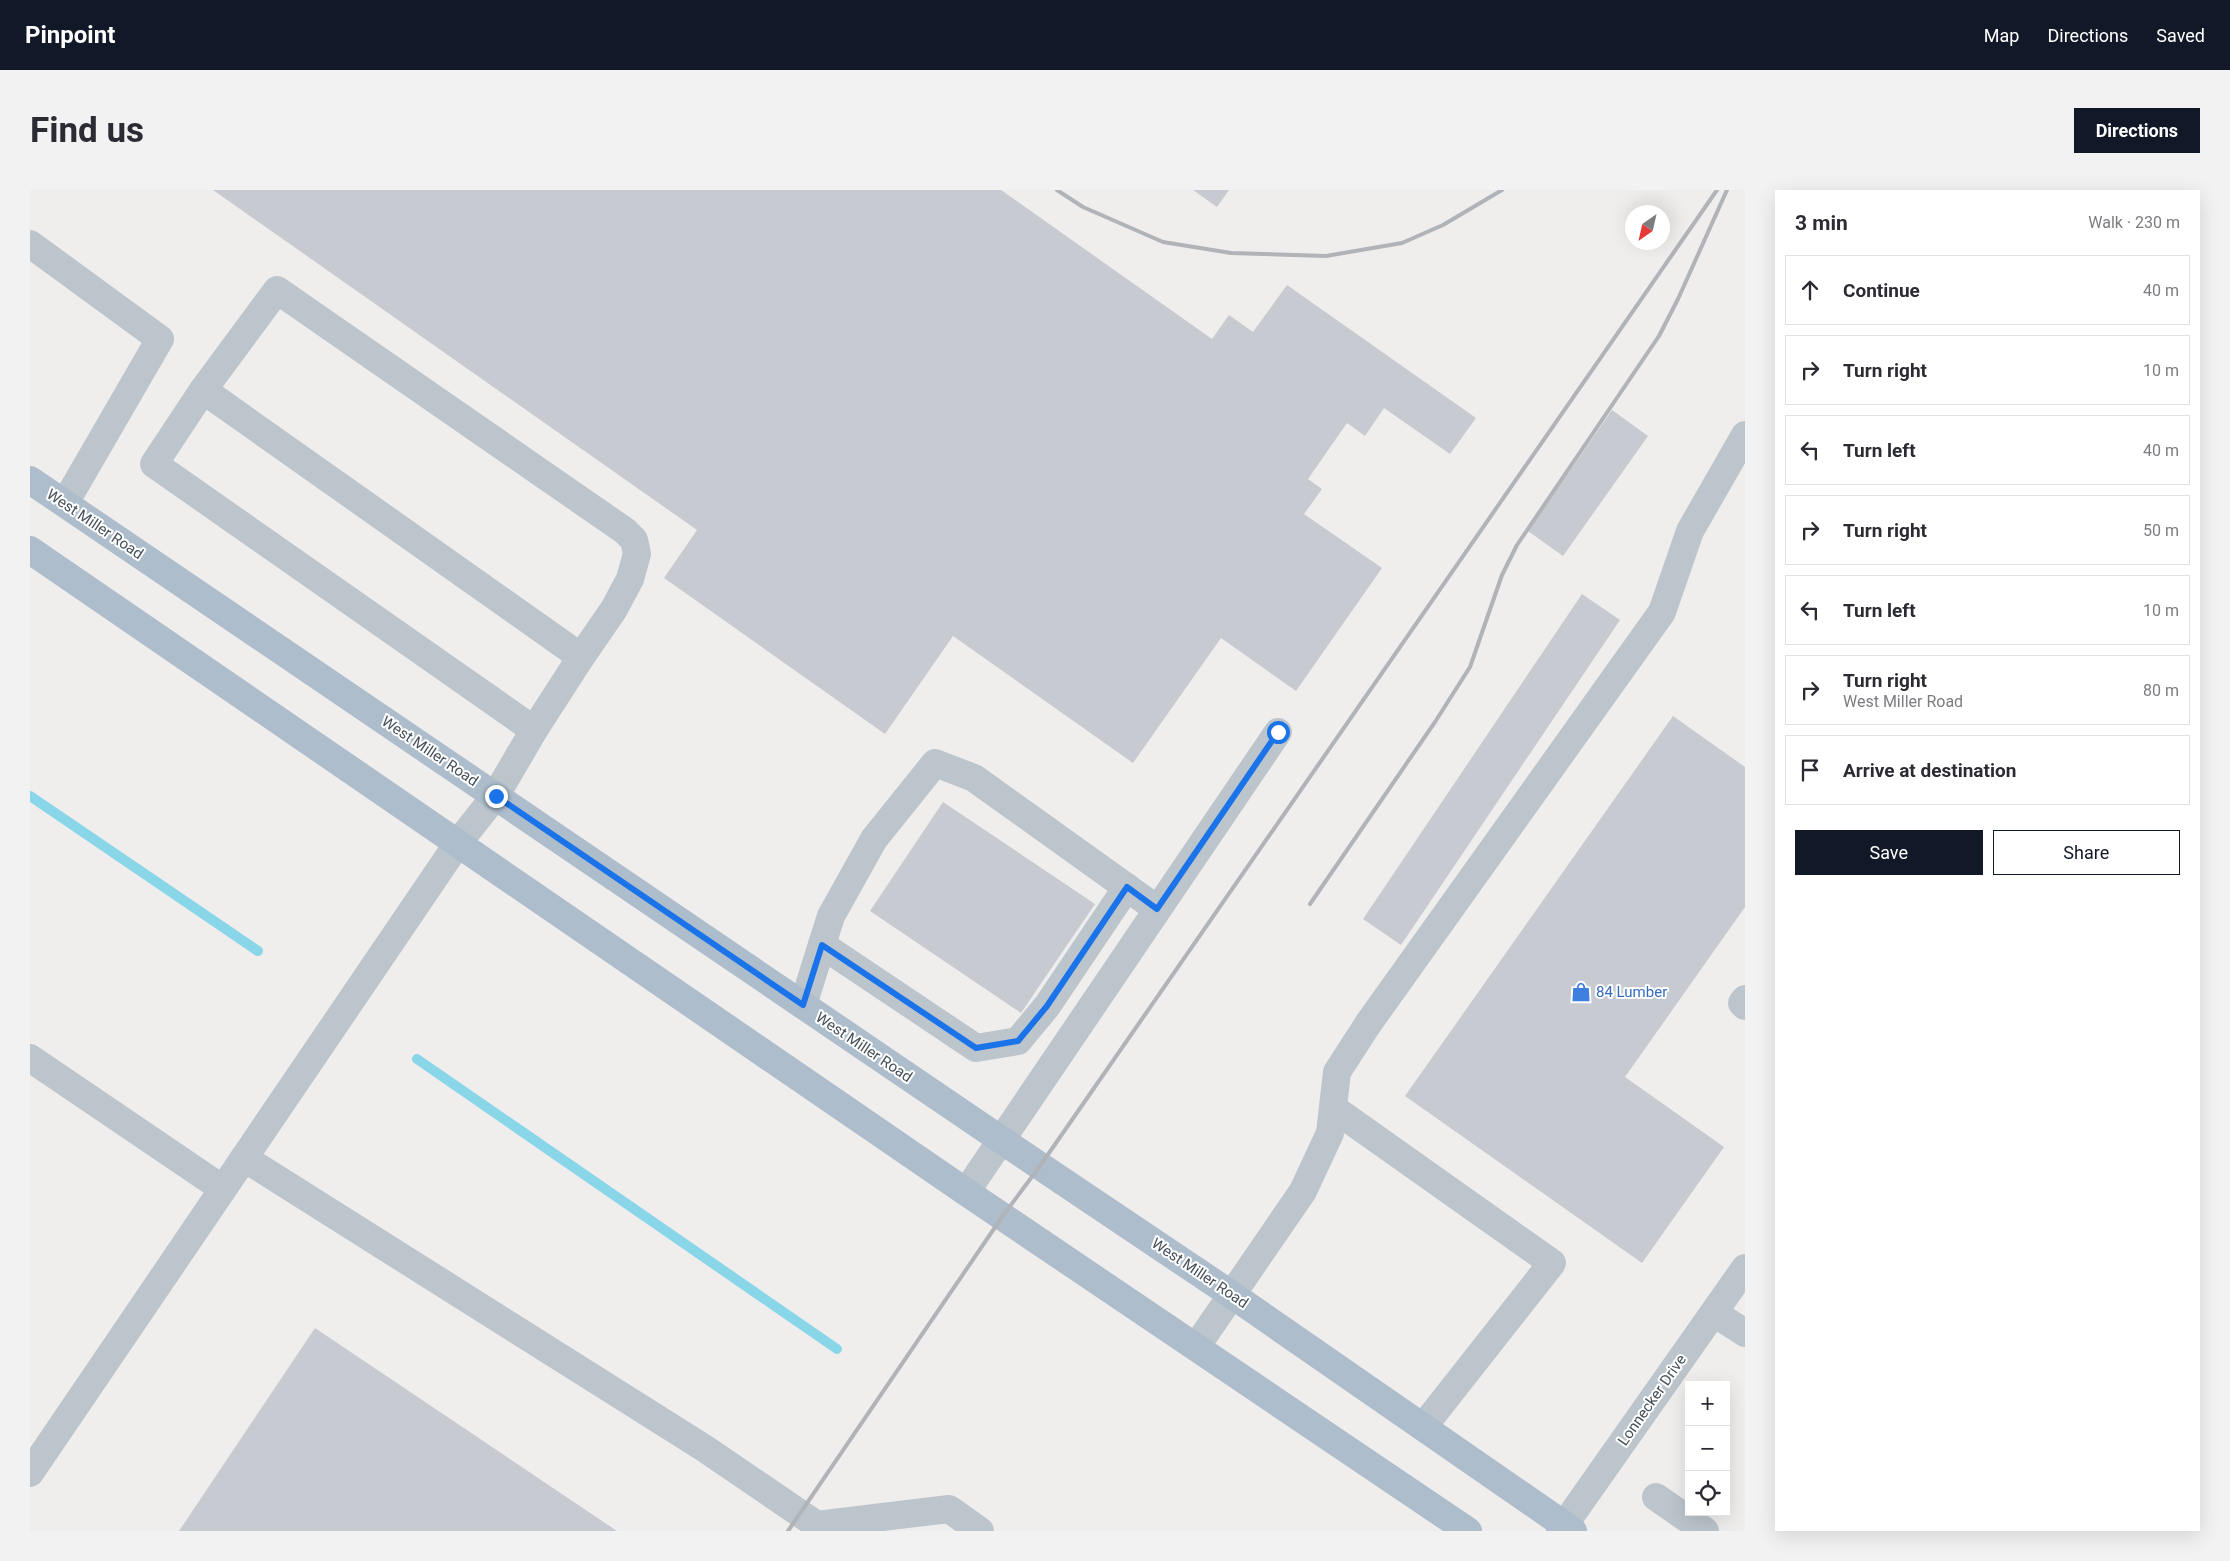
<!DOCTYPE html>
<meta charset="utf-8">
<style>
body{margin:0;font-family:Roboto,sans-serif;background:#f2f2f3;color:#2b2b33}
.controls{position:absolute;right:15px;bottom:15px;display:grid;overflow:hidden;border-radius:0px;box-shadow:0 5px 20px #0002}
.controls button{width:45px;height:45px;display:grid;place-items:center;padding:0;border:0;border-bottom:1px solid #e1e1e2;background:#fff;color:#2b2b33;font:25px sans-serif}
.compass{position:absolute;left:1595px;top:15px;width:45px;height:45px;border-radius:50%;background:#fff;box-shadow:0 5px 20px #0002;rotate:214deg}
.stop{position:absolute;width:15px;height:15px;margin:-11px;border:4px solid #1a73e8;border-radius:50%;background:#fff}
.stop.end{background:#1a73e8;border-color:#fff;box-shadow:0 1px 5px #0008}
.list{margin:0;padding:0;list-style:none}
h2{display:flex;justify-content:space-between;align-items:center;height:65px;margin:0;padding:0 20px;font-size:21px}
h2 small{font-size:16px;font-weight:400;color:#7c7c81}
.list li{display:grid;grid-template-columns:32px 1fr auto;gap:15px;align-items:center;box-sizing:border-box;height:70px;margin:0 10px 10px;padding:0 10px;border:1px solid #e1e1e2;border-radius:0px}
.list b{display:block;font-size:19px;white-space:nowrap}
.list p{margin:0;font-size:16px;white-space:nowrap;color:#7c7c81}
.list em{font-size:16px;font-style:normal;color:#7c7c81}
.actions{display:flex;gap:10px;padding:15px 20px}
.actions a{flex:1;padding:11px 0;border:1px solid #111827;border-radius:0px;text-align:center;font-size:18px;color:#111827}
.actions .main{background:#111827;color:#fff}
.icon{flex:none;width:28px;height:28px;fill:none;stroke:currentColor;stroke-width:2;stroke-linecap:round;stroke-linejoin:round}
.map{position:relative;flex:none;width:1715px;height:1341px;overflow:hidden;border-radius:0px}
header{display:flex;align-items:center;gap:30px;box-sizing:border-box;height:70px;padding:0 25px;background:#111827;color:#fff}
header strong{font-size:24px}
nav{display:flex;gap:28px;margin-inline-start:auto;font-size:18px}
.intro{display:flex;align-items:center;justify-content:space-between;box-sizing:border-box;height:120px;padding:0 30px}
h1{margin:0;font-size:35px}
.button{padding:12px 22px;border-radius:0px;background:#111827;color:#fff;font-size:18px;font-weight:700}
main{display:flex;gap:30px;padding:0 30px}
aside{flex:1;background:#fff;border-radius:0px;box-shadow:0 5px 20px #0002}
.map>svg:first-child{display:block}
</style>
<header>
<strong>Pinpoint</strong>
<nav><a>Map</a><a>Directions</a><a>Saved</a></nav>
</header>
<div class="intro"><h1>Find us</h1><a class="button">Directions</a></div>
<main>
<div class="map">
<svg width="1715" height="1341" viewBox="0 0 1715 1341">
<rect width="100%" height="100%" fill="#f0eded"/>
<g fill="none" stroke-linecap="round" stroke-linejoin="round">
<!-- stream -->
<g stroke="#8ad6e9" stroke-width="10">
<polyline points="0,606 228,761"/>
<polyline points="387,869 807,1159"/>
</g>
</g>
<!-- building -->
<g fill="#c7cad0">
<polygon points="183,0 971,0 1182,149 1199,125 1223,142 1257,95 1446,228 1420,264 1354,218 1335,246 1317,233 1278,289 1292,299 1274,324 1352,378 1266,501 1191,448 1103,573 923,446 855,544 634,388 667,340"/>
<polygon points="1163,0 1199,0 1187,17"/>
<polygon points="1582,220 1618,246 1533,366 1498,341"/>
<polygon points="1552,404 1590,430 1371,755 1333,729"/>
<polygon points="1643,526 1715,577 1715,717 1595,887 1694,957 1612,1073 1375,906"/>
<polygon points="913,612 1065,714 991,823 840,721"/>
<polygon points="285,1138 587,1341 149,1341"/>
</g>
<g fill="none" stroke-linecap="round" stroke-linejoin="round">
<!-- minor -->
<g stroke="#bcc5cc" stroke-width="28">
<polyline points="0,54 130,149 35,313"/>
<polyline points="504,540 124,274 173,200 551,467"/>
<polyline points="792,755 946,858 988,851 1017,816 1097,697"/>
<polyline points="1715,809 1712,813 1715,816"/>
<polyline points="773,815 801,726 844,649 905,573 944,588 1127,719"/>
<polyline points="0,868 193,999"/>
<polyline points="1303,918 1522,1073 1393,1237"/>
<polyline points="214,968 674,1258 787,1335 919,1319 950,1341"/>
<polyline points="936,1002 1248,542"/>
<polyline points="1684,1123 1715,1143"/>
<polyline points="1166,1157 1273,1001 1300,943 1307,882 1338,834 1632,422 1660,341 1715,245"/>
<polyline points="0,1283 428,653 466,605 504,540 551,467 584,419 600,389 607,364 604,350 595,341 247,100 173,200"/>
<polyline points="1626,1307 1675,1341"/>
<polyline points="1530,1341 1715,1078"/>
</g>
<!-- major -->
<g stroke="#adbdcc" stroke-width="28">
<polyline points="0,290 970,949 1208,1109 1543,1341"/>
<polyline points="0,360 936,1002 1438,1341"/>
</g>
<!-- rail -->
<g stroke="#b0b3b7" stroke-width="4">
<polyline points="1027,0 1053,17 1133,52 1201,63 1296,66 1372,53 1413,35 1472,0"/>
<polyline points="1280,714 1405,532 1440,477 1472,385 1487,355 1629,146 1648,109 1697,0"/>
<polyline points="758,1341 972,1027 1010,976 1687,0"/>
</g>
</g>
<g fill="none" stroke-linecap="round" stroke-linejoin="round">
<!-- route -->
<polyline stroke="#1a73e8" stroke-width="6" points="466,606 773,815 792,755 946,858 988,851 1017,816 1097,697 1127,719 1248,542"/>
</g>
<!-- icons -->
<defs>
<symbol id="shop-bare" viewBox="-9 -9 18 18"><path d="M-5-2.5h2.3a2.7 3.5 0 0 1 5.4 0H5L5.5 6h-11ZM-1.5-2.5h3a1.5 2.3 0 0 0-3 0Z" fill="#3f7fe0" stroke="#fff" stroke-width="2.5" paint-order="stroke"/></symbol>
</defs>
<g fill-rule="evenodd">
<use href="#shop-bare" x="1537" y="788" width="28" height="28"/>
</g>
<g text-anchor="middle" stroke-width="4" stroke-linejoin="round" paint-order="stroke">
<!-- street labels -->
<g font-size="15" fill="#46515a" stroke="#fff">
<text transform="translate(65 334) rotate(34)" y="5">West Miller Road</text>
<text transform="translate(400 561) rotate(34)" y="5">West Miller Road</text>
<text transform="translate(834 857) rotate(34)" y="5">West Miller Road</text>
<text transform="translate(1170 1083) rotate(34)" y="5">West Miller Road</text>
<text transform="translate(1622 1210) rotate(-55)" y="5">Lonnecker Drive</text>
</g>
<!-- shop labels -->
<g font-size="15" fill="#366cbe" stroke="#fff" text-anchor="start">
<text x="1566" y="807">84 Lumber</text>
</g>
</g>
</svg>
<div class="controls">
<button>+</button>
<button>−</button>
<button><svg class="icon" aria-label="locate" viewBox="0 0 24 24"><circle cx="12" cy="12" r="6"/><path d="M12 2v4M12 18v4M2 12h4M18 12h4"/></svg></button>
</div>
<svg class="compass" viewBox="-18 -18 36 36"><path d="M0-13l5 13h-10z" fill="#e53935"/><path d="M0 13l5-13h-10z" fill="#7c7c81"/></svg>
<div class="stop" style="left:1248px;top:542px"></div>
<div class="stop end" style="left:466px;top:606px"></div>
</div>
<aside>
<h2>3 min<small>Walk · 230 m</small></h2>
<ul class="list">
<li><svg class="icon" aria-label="ahead" viewBox="0 0 24 24"><path d="M12 20V5M6 11l6-6 6 6"/></svg><div><b>Continue</b></div><em>40 m</em></li>
<li><svg class="icon" aria-label="right" viewBox="0 0 24 24"><path d="M7 20v-9h11M14 6l5 5-5 5"/></svg><div><b>Turn right</b></div><em>10 m</em></li>
<li><svg class="icon" aria-label="left" viewBox="0 0 24 24"><path d="M17 20v-9H6M10 6l-5 5 5 5"/></svg><div><b>Turn left</b></div><em>40 m</em></li>
<li><svg class="icon" aria-label="right" viewBox="0 0 24 24"><path d="M7 20v-9h11M14 6l5 5-5 5"/></svg><div><b>Turn right</b></div><em>50 m</em></li>
<li><svg class="icon" aria-label="left" viewBox="0 0 24 24"><path d="M17 20v-9H6M10 6l-5 5 5 5"/></svg><div><b>Turn left</b></div><em>10 m</em></li>
<li><svg class="icon" aria-label="right" viewBox="0 0 24 24"><path d="M7 20v-9h11M14 6l5 5-5 5"/></svg><div><b>Turn right</b><p>West Miller Road</p></div><em>80 m</em></li>
<li><svg class="icon" aria-label="arrive" viewBox="0 0 24 24"><path d="M6 21V4h12l-3 4 3 4H6"/></svg><div><b>Arrive at destination</b></div></li>
</ul>
<div class="actions"><a class="main">Save</a><a>Share</a></div>
</aside>
</main>
